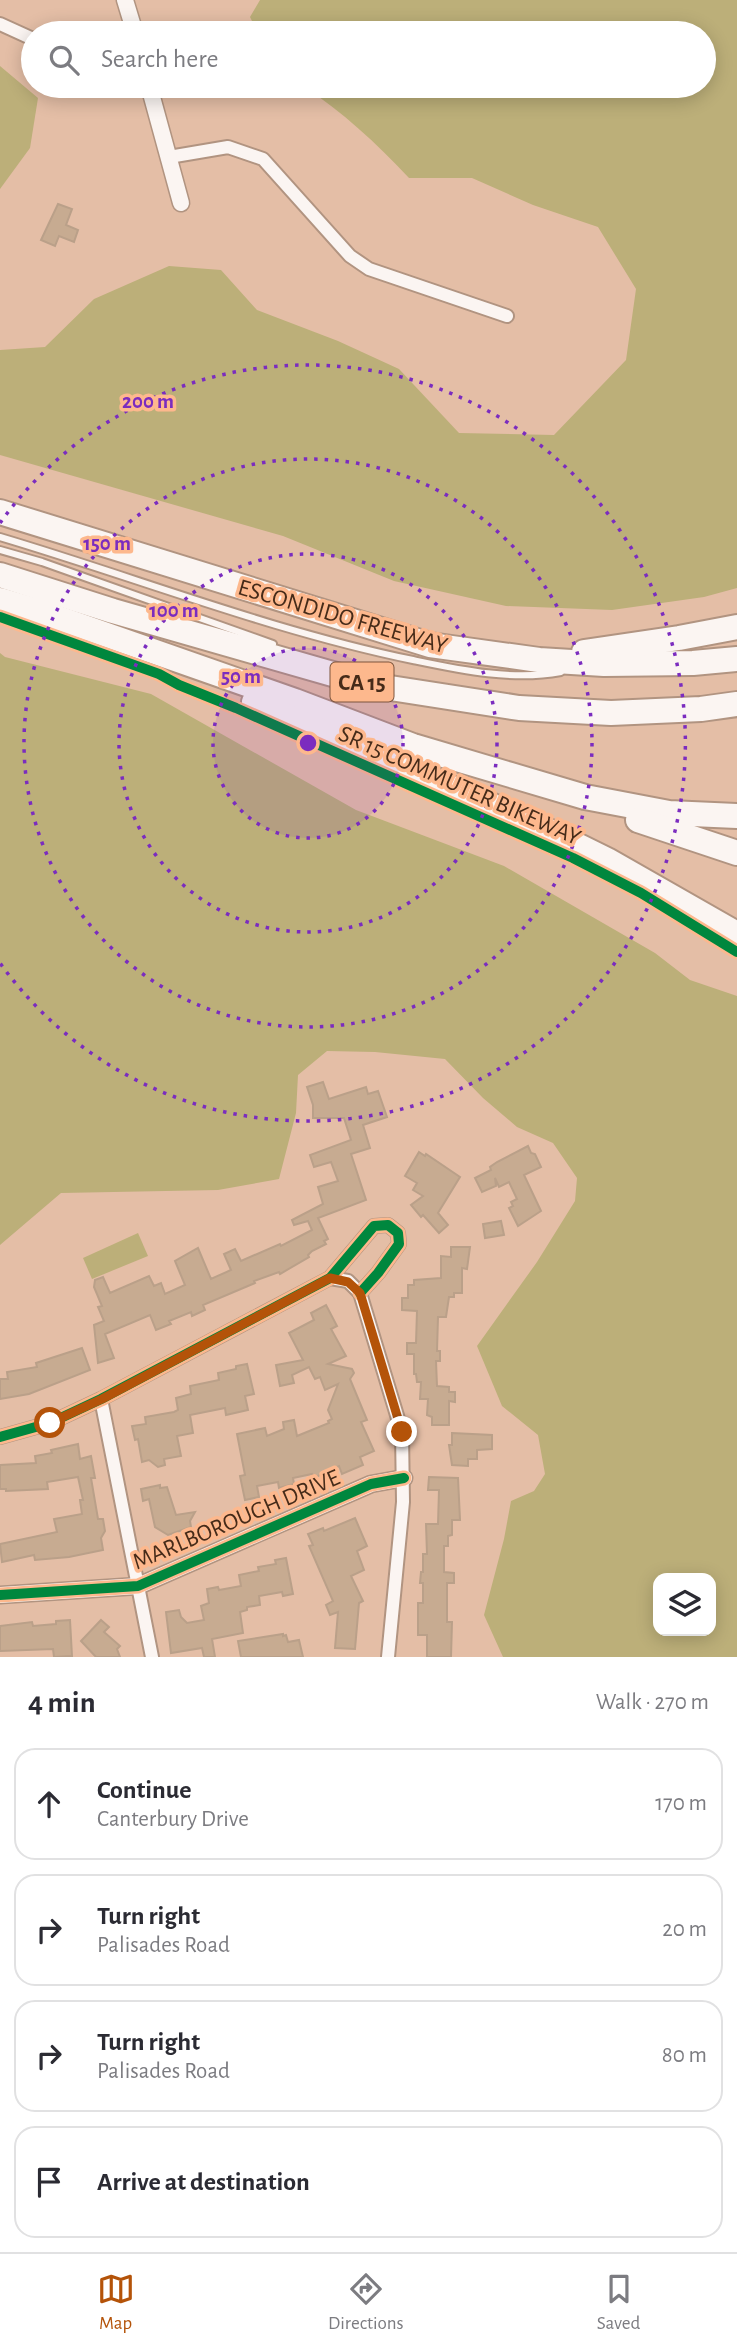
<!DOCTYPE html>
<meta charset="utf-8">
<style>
body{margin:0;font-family:"Alegreya Sans",sans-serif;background:#f2f2f3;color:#2b2b33}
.controls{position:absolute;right:21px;bottom:21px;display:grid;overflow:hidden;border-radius:14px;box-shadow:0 4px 18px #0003}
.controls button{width:63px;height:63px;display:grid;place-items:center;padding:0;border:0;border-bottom:2px solid #e1e1e2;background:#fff;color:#2b2b33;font:35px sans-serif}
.stop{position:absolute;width:21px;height:21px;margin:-16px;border:5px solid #b45309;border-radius:50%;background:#fff}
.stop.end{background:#b45309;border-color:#fff;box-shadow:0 2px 7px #0008}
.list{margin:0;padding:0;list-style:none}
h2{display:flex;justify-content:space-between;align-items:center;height:91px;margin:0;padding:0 28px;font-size:30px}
h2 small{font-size:23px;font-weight:400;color:#7c7c81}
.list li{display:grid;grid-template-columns:46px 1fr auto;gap:21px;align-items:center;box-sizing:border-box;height:112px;margin:0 14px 14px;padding:0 14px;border:2px solid #e1e1e2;border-radius:21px}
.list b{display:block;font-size:26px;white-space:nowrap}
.list p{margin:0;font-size:23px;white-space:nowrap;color:#7c7c81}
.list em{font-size:23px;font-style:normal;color:#7c7c81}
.icon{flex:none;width:38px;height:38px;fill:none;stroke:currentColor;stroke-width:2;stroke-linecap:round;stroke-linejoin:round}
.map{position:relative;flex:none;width:737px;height:1657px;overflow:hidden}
.search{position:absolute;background:#fff;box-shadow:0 4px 18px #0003;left:21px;right:21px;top:21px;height:77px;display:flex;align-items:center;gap:18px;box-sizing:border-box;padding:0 24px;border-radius:38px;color:#7c7c81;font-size:26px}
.sheet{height:595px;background:#fff}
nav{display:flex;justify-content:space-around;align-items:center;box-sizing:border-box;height:98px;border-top:2px solid #e1e1e2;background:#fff;font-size:19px;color:#7c7c81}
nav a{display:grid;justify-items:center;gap:4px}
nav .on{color:#b45309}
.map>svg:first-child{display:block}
</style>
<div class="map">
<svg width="737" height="1657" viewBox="0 0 737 1657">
<rect width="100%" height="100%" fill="#e4bea6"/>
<!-- green -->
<g fill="#bcaf79" fill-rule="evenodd">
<path d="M260,0H737V588L704,597L612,610L506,606L394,581L283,536L0,455V350L45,347L94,299L169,266L221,270L257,310L338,341L399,369L459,433L554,435L626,360L636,289L598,227L533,205L472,178H409C376,143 343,112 303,86H704V33H258L250,17Z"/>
<polygon points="0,66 38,98 30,148 0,189"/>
<path d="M0,653L5,657L151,694L356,810L504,866L655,953L690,980L737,996V1657H503L484,1615L504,1539L511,1501L534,1491L545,1474L538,1435L502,1406L477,1346L537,1262L575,1201L577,1178L553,1143L517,1127L483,1098L445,1059L375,1052L327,1051L298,1075L296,1113L279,1179L218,1190L61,1193L0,1245ZM711,1578V1631H658V1578Z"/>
<polygon points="138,1233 148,1256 92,1279 83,1258"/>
</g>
<!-- building -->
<g fill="#c7ab91" stroke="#baa089" stroke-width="2">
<polygon points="58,204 72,209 66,225 78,230 74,242 59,236 55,246 41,240"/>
<polygon points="323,1082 329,1099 366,1087 368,1094 378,1091 387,1117 363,1125 370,1148 351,1154 366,1200 318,1218 328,1239 324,1241 326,1244 312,1251 308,1255 309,1257 280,1274 279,1272 254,1281 255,1283 203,1305 205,1310 192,1316 191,1312 169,1321 171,1324 156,1330 150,1315 105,1334 114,1358 98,1363 94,1325 104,1321 98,1307 102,1306 94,1287 95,1280 103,1277 110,1293 149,1276 154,1286 161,1283 165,1294 185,1285 175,1261 198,1248 211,1279 231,1270 224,1254 235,1249 241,1261 280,1244 281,1246 312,1230 308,1221 294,1225 292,1220 323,1204 318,1187 338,1181 331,1162 314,1167 310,1155 351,1140 344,1118 313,1118 313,1105 307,1087"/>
<polygon points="528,1146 531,1153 535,1154 541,1167 524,1175 541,1211 518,1226 509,1208 513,1206 511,1202 517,1199 509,1182 499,1187 495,1178 496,1186 482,1192 475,1178 491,1170 490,1167 497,1162"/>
<polygon points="419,1152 425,1156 426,1154 460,1177 438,1213 448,1225 439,1233 423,1215 421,1217 411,1205 423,1196 413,1190 417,1183 405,1176"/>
<polygon points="501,1221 504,1235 485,1238 483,1224"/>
<polygon points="451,1247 470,1247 467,1269 462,1268 462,1293 454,1293 454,1297 449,1297 446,1317 438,1317 437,1351 440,1351 440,1361 436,1361 437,1386 449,1387 449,1392 455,1392 455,1402 449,1401 449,1425 432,1425 432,1417 427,1415 428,1399 420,1399 421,1382 417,1382 416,1374 414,1374 414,1354 407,1354 407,1343 416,1343 417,1311 402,1310 402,1298 408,1298 408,1285 414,1285 414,1280 441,1278 441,1256 451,1257"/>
<polygon points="326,1305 337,1326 331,1329 346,1356 328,1364 352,1369 354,1373 350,1379 367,1420 361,1422 374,1451 360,1457 363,1465 342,1474 339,1466 314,1478 312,1474 293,1478 294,1484 279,1488 278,1482 257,1486 259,1497 245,1500 240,1476 245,1475 237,1434 265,1428 267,1436 284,1429 283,1422 294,1420 297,1436 329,1423 328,1421 332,1419 328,1410 338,1384 325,1390 320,1377 315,1379 309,1367 292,1375 294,1383 280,1386 276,1365 303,1360 289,1333 314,1320 311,1313"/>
<polygon points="82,1348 90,1370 29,1394 0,1399 0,1379 8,1379 7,1372 37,1367 36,1363"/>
<polygon points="247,1364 254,1394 245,1396 248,1410 226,1415 225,1408 190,1415 193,1433 177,1436 181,1456 164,1459 165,1465 158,1467 149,1460 142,1462 138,1439 135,1440 132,1426 146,1424 145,1417 174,1412 178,1410 176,1398 191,1394 190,1386 219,1380 218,1373 236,1369 236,1366"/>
<polygon points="452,1433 492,1435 492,1449 477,1450 477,1459 468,1459 468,1466 452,1465 449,1445 452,1445"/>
<polygon points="78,1444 80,1459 91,1456 95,1478 91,1478 98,1519 103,1519 105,1531 101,1538 103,1550 69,1557 35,1560 34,1555 2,1562 0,1544 57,1532 54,1519 82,1514 80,1500 83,1500 78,1477 47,1482 48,1489 6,1491 6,1489 0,1489 0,1465 36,1463 35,1456 52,1453 51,1450"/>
<polygon points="429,1477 458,1478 460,1520 452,1520 452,1535 448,1536 448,1546 444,1546 444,1572 454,1573 454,1583 447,1583 447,1622 452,1622 451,1657 427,1657 427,1635 418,1635 418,1603 423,1603 423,1583 420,1583 421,1572 423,1572 423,1554 427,1554 426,1524 438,1524 439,1490 428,1490"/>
<polygon points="160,1485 160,1488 167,1487 176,1515 195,1512 190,1521 191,1527 168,1535 155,1527 149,1499 143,1501 141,1489"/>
<polygon points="355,1518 367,1546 357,1551 364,1570 351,1576 363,1601 359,1603 355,1649 335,1648 338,1612 330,1615 326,1605 333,1601 309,1546 313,1545 308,1534 323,1528 324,1531"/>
<polygon points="286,1558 293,1594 283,1596 282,1592 259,1596 260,1605 247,1607 247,1610 240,1612 243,1633 212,1639 215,1657 204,1657 202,1648 171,1653 166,1612 179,1610 181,1617 187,1623 204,1620 201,1606 209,1603 207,1589 218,1587 219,1590 241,1586 239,1575 259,1571 258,1567 276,1564 275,1560"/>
<polygon points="70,1620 72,1656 54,1657 53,1649 0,1651 0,1626 32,1622 33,1626 56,1624 56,1621"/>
<polygon points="101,1620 109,1627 104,1632 120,1646 117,1649 120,1657 96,1657 81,1641"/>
<polygon points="283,1634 283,1636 286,1635 288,1642 299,1640 303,1657 241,1657 238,1641"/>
</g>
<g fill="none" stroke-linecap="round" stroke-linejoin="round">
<defs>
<g id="service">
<path d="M0,537C138,578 272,631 413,660C461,670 512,681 561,672"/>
<polyline points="0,550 42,562 273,644"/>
</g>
<g id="minor">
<polyline points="0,24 33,39"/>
<polyline points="169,157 228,147 263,159 350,256 369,269 507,316"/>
<polyline points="330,1278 348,1281 360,1293 402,1432 403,1502 388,1657"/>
<polyline points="101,1399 152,1657"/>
<polyline points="0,1437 50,1423 101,1399 330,1278 374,1226 388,1225 398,1233 399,1244 378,1273 360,1293"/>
</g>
<g id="tertiary">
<polyline points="125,0 135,33"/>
<polyline points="149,86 181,203"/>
<polyline points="0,1595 138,1586 371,1484 404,1478"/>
</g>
<g id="motorway">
<polyline points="0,512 430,645 539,660 604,664 693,663 737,659"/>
<polyline points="0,575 113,611 371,685 519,708 611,713 701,709 737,704"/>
<polyline points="0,600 44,613 295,701 413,746 585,797 669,813 737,816"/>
<polyline points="584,652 679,638 737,627"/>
<polyline points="254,702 532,823 607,860 737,934"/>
<polyline points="638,820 737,853"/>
</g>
</defs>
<!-- service casing -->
<use href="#service" stroke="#b19481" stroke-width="10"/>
<!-- minor casing -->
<use href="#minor" stroke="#b19481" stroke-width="16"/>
<!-- tertiary casing -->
<use href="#tertiary" stroke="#b19481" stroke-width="19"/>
<!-- motorway casing -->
<use href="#motorway" stroke="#b19481" stroke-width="28"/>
<!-- service -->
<use href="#service" stroke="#fbf5f2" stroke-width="6"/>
<!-- minor -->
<use href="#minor" stroke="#fbf5f2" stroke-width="12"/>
<!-- tertiary -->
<use href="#tertiary" stroke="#fbf5f2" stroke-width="16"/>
<!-- motorway -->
<use href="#motorway" stroke="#fbf5f2" stroke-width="24"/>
<defs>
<g id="cycleway">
<polyline points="0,617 159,674 179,685 236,708 573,858 641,893 737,952"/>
<polyline points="0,1437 50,1423 101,1399 330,1278 374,1226 388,1225 398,1233 399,1244 378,1273 360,1293"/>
<polyline points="0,1595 138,1586 371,1484 404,1478"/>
</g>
</defs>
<!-- cycleway casing -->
<use href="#cycleway" stroke="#fdb88d" stroke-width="15"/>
<!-- cycleway -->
<use href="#cycleway" stroke="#00873e" stroke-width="10"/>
</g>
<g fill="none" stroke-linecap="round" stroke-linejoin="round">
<!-- route -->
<polyline stroke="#b45309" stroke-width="9" points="50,1423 102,1399 330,1278 348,1282 360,1293 402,1432"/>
</g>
<!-- distance rings -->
<circle cx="308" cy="743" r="95" fill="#7b2cbf" fill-opacity=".12"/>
<g fill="none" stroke="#7b2cbf" stroke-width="3.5" stroke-dasharray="3.5 7">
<circle cx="308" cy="743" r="95"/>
<circle cx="308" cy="743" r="189"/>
<circle cx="308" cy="743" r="284"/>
<path d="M0 523A378 378 0 1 1 0 963"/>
</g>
<g text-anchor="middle" stroke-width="7" stroke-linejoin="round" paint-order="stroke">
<!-- shield labels -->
<rect fill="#fdb88d" stroke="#7d553c" stroke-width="2" x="330.5" y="662.5" width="63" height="39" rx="5"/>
<g font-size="23" font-weight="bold" fill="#462b19">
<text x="362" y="690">CA 15</text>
</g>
<!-- street labels -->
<g font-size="24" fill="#462b19" stroke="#fdb88d">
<text transform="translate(343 616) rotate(16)" y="8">ESCONDIDO FREEWAY</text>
<text transform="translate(460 785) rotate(24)" y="8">SR 15 COMMUTER BIKEWAY</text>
<text transform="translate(236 1519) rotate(-23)" y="8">MARLBOROUGH DRIVE</text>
</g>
</g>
<circle cx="308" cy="743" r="10" fill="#7b2cbf" stroke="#fdb88d" stroke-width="3.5"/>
<g font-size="21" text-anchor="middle" font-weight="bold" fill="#7b2cbf" stroke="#fdb88d" stroke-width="7" stroke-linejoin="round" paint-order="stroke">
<text x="148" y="408">200 m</text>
<text x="107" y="550">150 m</text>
<text x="174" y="617">100 m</text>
<text x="241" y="683">50 m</text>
</g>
</svg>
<div class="controls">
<button><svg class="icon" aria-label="layers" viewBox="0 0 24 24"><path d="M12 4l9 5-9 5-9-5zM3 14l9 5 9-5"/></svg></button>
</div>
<div class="stop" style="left:50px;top:1423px"></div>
<div class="stop end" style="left:402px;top:1432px"></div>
<div class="search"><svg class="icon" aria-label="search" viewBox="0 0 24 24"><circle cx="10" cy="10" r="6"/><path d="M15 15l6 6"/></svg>Search here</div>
</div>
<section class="sheet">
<h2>4 min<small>Walk · 270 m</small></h2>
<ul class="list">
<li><svg class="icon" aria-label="ahead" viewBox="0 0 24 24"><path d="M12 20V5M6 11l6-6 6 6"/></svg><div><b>Continue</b><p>Canterbury Drive</p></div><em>170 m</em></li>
<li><svg class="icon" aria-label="right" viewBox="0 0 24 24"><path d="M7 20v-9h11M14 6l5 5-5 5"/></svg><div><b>Turn right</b><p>Palisades Road</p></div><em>20 m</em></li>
<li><svg class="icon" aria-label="right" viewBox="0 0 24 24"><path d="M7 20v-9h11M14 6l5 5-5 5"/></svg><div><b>Turn right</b><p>Palisades Road</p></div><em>80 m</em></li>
<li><svg class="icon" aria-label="arrive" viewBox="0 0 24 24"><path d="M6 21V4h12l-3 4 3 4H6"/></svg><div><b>Arrive at destination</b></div></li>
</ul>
</section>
<nav>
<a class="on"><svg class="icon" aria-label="map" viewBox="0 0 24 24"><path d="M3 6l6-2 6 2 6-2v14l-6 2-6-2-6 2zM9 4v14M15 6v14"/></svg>Map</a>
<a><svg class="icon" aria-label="directions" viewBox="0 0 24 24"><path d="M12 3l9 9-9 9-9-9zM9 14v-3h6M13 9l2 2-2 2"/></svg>Directions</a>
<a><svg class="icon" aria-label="saved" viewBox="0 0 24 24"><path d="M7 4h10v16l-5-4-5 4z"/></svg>Saved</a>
</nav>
